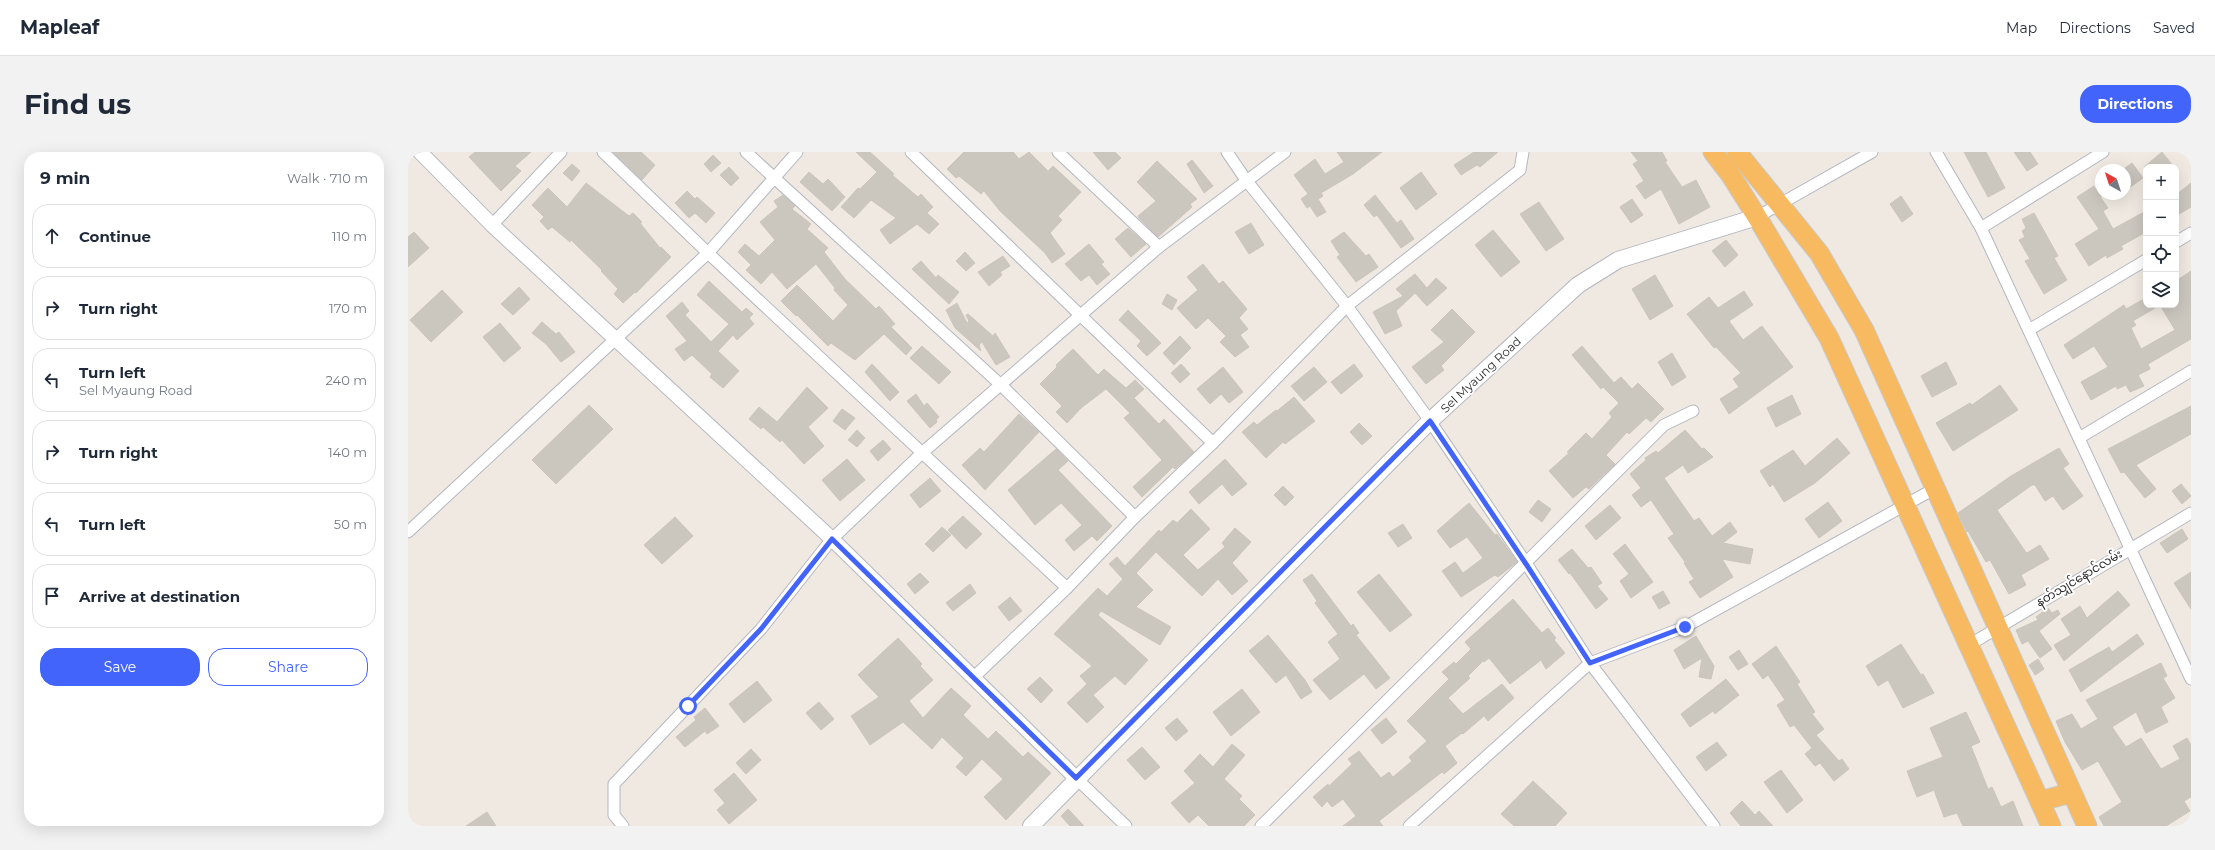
<!DOCTYPE html>
<meta charset="utf-8">
<style>
body{margin:0;font-family:Montserrat,"Noto Sans Myanmar",sans-serif;background:#f2f2f3;color:#1f2937}
.controls{position:absolute;right:12px;top:12px;display:grid;overflow:hidden;border-radius:8px;box-shadow:0 4px 16px #0002}
.controls button{width:36px;height:36px;display:grid;place-items:center;padding:0;border:0;border-bottom:1px solid #e0e1e3;background:#fff;color:#1f2937;font:20px sans-serif}
.compass{position:absolute;left:1687px;top:12px;width:36px;height:36px;border-radius:50%;background:#fff;box-shadow:0 4px 16px #0002;rotate:321deg}
.stop{position:absolute;width:12px;height:12px;margin:-9px;border:3px solid #4264fb;border-radius:50%;background:#fff}
.stop.end{background:#4264fb;border-color:#fff;box-shadow:0 1px 4px #0008}
.list{margin:0;padding:0;list-style:none}
h2{display:flex;justify-content:space-between;align-items:center;height:52px;margin:0;padding:0 16px;font-size:17px}
h2 small{font-size:13px;font-weight:400;color:#747a83}
.list li{display:grid;grid-template-columns:26px 1fr auto;gap:12px;align-items:center;box-sizing:border-box;height:64px;margin:0 8px 8px;padding:0 8px;border:1px solid #e0e1e3;border-radius:16px}
.list b{display:block;font-size:15px;white-space:nowrap}
.list p{margin:0;font-size:13px;white-space:nowrap;color:#747a83}
.list em{font-size:13px;font-style:normal;color:#747a83}
.actions{display:flex;gap:8px;padding:12px 16px}
.actions a{flex:1;padding:9px 0;border:1px solid #4264fb;border-radius:16px;text-align:center;font-size:14px;color:#4264fb}
.actions .main{background:#4264fb;color:#fff}
.icon{flex:none;width:22px;height:22px;fill:none;stroke:currentColor;stroke-width:2;stroke-linecap:round;stroke-linejoin:round}
.map{position:relative;flex:none;width:1783px;height:674px;overflow:hidden;border-radius:16px}
header{display:flex;align-items:center;gap:24px;box-sizing:border-box;height:56px;padding:0 20px;background:#fff;border-bottom:1px solid #e0e1e3}
header strong{font-size:19px}
nav{display:flex;gap:22px;margin-inline-start:auto;font-size:14px}
.intro{display:flex;align-items:center;justify-content:space-between;box-sizing:border-box;height:96px;padding:0 24px}
h1{margin:0;font-size:28px}
.button{padding:10px 18px;border-radius:16px;background:#4264fb;color:#fff;font-size:14px;font-weight:700}
main{display:flex;gap:24px;padding:0 24px}
aside{flex:1;background:#fff;border-radius:16px;box-shadow:0 4px 16px #0002}
.map>svg:first-child{display:block}
</style>
<header>
<strong>Mapleaf</strong>
<nav><a>Map</a><a>Directions</a><a>Saved</a></nav>
</header>
<div class="intro"><h1>Find us</h1><a class="button">Directions</a></div>
<main>
<aside>
<h2>9 min<small>Walk · 710 m</small></h2>
<ul class="list">
<li><svg class="icon" aria-label="ahead" viewBox="0 0 24 24"><path d="M12 20V5M6 11l6-6 6 6"/></svg><div><b>Continue</b></div><em>110 m</em></li>
<li><svg class="icon" aria-label="right" viewBox="0 0 24 24"><path d="M7 20v-9h11M14 6l5 5-5 5"/></svg><div><b>Turn right</b></div><em>170 m</em></li>
<li><svg class="icon" aria-label="left" viewBox="0 0 24 24"><path d="M17 20v-9H6M10 6l-5 5 5 5"/></svg><div><b>Turn left</b><p>Sel Myaung Road</p></div><em>240 m</em></li>
<li><svg class="icon" aria-label="right" viewBox="0 0 24 24"><path d="M7 20v-9h11M14 6l5 5-5 5"/></svg><div><b>Turn right</b></div><em>140 m</em></li>
<li><svg class="icon" aria-label="left" viewBox="0 0 24 24"><path d="M17 20v-9H6M10 6l-5 5 5 5"/></svg><div><b>Turn left</b></div><em>50 m</em></li>
<li><svg class="icon" aria-label="arrive" viewBox="0 0 24 24"><path d="M6 21V4h12l-3 4 3 4H6"/></svg><div><b>Arrive at destination</b></div></li>
</ul>
<div class="actions"><a class="main">Save</a><a>Share</a></div>
</aside>
<div class="map">
<svg width="1783" height="674" viewBox="0 0 1783 674">
<rect width="100%" height="100%" fill="#efe9e1"/>
<!-- building -->
<g fill="#cbc7bf" stroke="#cbc5ba" fill-rule="evenodd">
<polygon points="67,0 123,0 107,14 113,19 93,39 61,5"/>
<polygon points="205,0 233,0 247,13 234,28"/>
<polygon points="448,0 462,0 486,22 484,23 510,45 513,42 525,55 519,61 531,72 521,82 509,72 482,92 472,78 488,66 463,48 446,66 433,55 450,36 452,37 469,20"/>
<polygon points="556,0 605,0 611,7 621,0 640,19 645,14 673,40 650,64 654,68 642,81 657,102 644,111 637,101 592,59 576,39 573,42 551,24 548,26 539,17"/>
<polygon points="685,0 707,0 713,6 700,18"/>
<polygon points="929,0 974,0 945,22 913,41 915,44 910,47 918,60 909,65 902,54 899,56 893,47 900,42 886,23 907,7 917,22 936,10"/>
<polygon points="1066,0 1090,0 1072,15 1069,13 1053,23 1046,13"/>
<polygon points="1223,0 1254,0 1259,9 1257,10 1274,35 1288,28 1302,55 1271,72 1253,37 1237,47 1228,34 1236,29 1225,12 1230,9"/>
<polygon points="1556,0 1578,0 1597,36 1580,45"/>
<polygon points="1606,0 1622,0 1630,12 1619,19"/>
<polygon points="1754,0 1766,15 1736,15"/>
<polygon points="305,3 313,11 303,20 296,12"/>
<polygon points="784,8 805,34 796,41 779,12"/>
<polygon points="749,9 789,47 782,52 784,55 750,85 731,66 730,64 748,49 729,30"/>
<polygon points="1724,11 1735,26 1721,36 1717,30 1717,16"/>
<polygon points="164,12 172,19 164,29 155,21"/>
<polygon points="321,15 331,26 323,34 312,23"/>
<polygon points="401,20 415,32 420,27 437,45 424,59 392,30"/>
<polygon points="1013,20 1029,42 1008,58 992,36"/>
<polygon points="178,31 221,64 225,61 234,70 232,71 252,96 253,95 263,105 228,141 227,140 215,151 206,142 210,137 193,119 194,118 163,88 162,90 144,75 140,78 132,69 136,65 124,53 140,36 159,55"/>
<polygon points="1783,31 1783,55 1768,64 1768,43"/>
<polygon points="1693,33 1693,46 1700,56 1695,59 1705,77 1738,59 1738,80 1713,94 1715,97 1699,106 1698,103 1681,114 1667,92 1691,77 1669,45 1686,34 1687,37"/>
<polygon points="279,39 287,47 289,45 307,61 298,71 287,61 281,66 267,51"/>
<polygon points="375,43 387,54 384,57 403,72 399,77 420,96 416,100 437,127 468,157 471,154 487,172 483,175 504,196 498,203 476,182 447,208 423,191 420,194 389,163 388,164 373,149 389,133 425,169 440,153 426,138 427,136 408,112 379,137 364,120 353,132 338,118 343,113 330,100 337,92 351,104 367,88 352,70 370,55 366,49"/>
<polygon points="967,43 989,71 993,68 1006,87 993,96 969,63 966,65 956,53"/>
<polygon points="1493,44 1505,62 1494,70 1482,52"/>
<polygon points="1224,47 1235,63 1223,71 1212,55"/>
<polygon points="1131,50 1156,87 1138,99 1112,62"/>
<polygon points="1626,61 1650,104 1646,106 1659,128 1636,142 1617,109 1622,107 1611,88 1617,85 1614,79 1618,76 1614,67"/>
<polygon points="843,71 856,93 841,102 827,80"/>
<polygon points="720,76 738,92 723,105 707,87"/>
<polygon points="1085,78 1112,110 1093,125 1067,93"/>
<polygon points="6,80 21,96 0,115 0,85"/>
<polygon points="936,80 958,104 961,102 970,115 948,130 929,105 932,103 923,89"/>
<polygon points="1318,88 1330,103 1317,115 1304,99"/>
<polygon points="681,92 696,110 693,112 702,122 689,133 681,123 673,129 657,112"/>
<polygon points="557,100 567,111 558,119 548,109"/>
<polygon points="595,104 602,114 592,120 594,123 581,134 570,120"/>
<polygon points="513,109 528,126 530,123 551,140 541,152 504,117"/>
<polygon points="795,112 811,132 815,129 839,157 831,166 840,177 832,183 841,195 827,205 812,190 818,184 800,166 788,177 769,156 790,138 779,125"/>
<path d="M1783,119V187L1740,212L1742,217L1730,223L1736,234L1722,240L1718,233L1709,237L1708,234L1683,248L1673,230L1700,215L1686,194L1665,207L1656,193L1716,153L1718,157L1738,146V153H1768V129ZM1752,153L1767,178L1733,197L1723,176L1728,173L1725,169Z"/>
<polygon points="1007,122 1019,136 1028,126 1039,136 1019,154 1007,141 988,159 994,174 977,182 965,160 995,144 988,137"/>
<polygon points="1247,123 1265,154 1242,168 1224,137"/>
<polygon points="301,129 334,160 338,156 345,162 341,166 346,172 329,188 325,183 310,199 331,219 315,236 302,225 304,222 284,203 276,209 267,197 279,189 258,164 274,150 281,159 277,163 303,190 321,172 289,143"/>
<polygon points="111,135 122,147 105,163 93,152"/>
<polygon points="34,138 55,160 23,190 2,168"/>
<polygon points="1336,139 1345,153 1321,169 1335,188 1354,174 1385,215 1321,262 1312,247 1331,235 1325,227 1333,221 1308,195 1306,196 1279,162 1301,145 1310,156"/>
<polygon points="759,142 769,148 764,158 754,152"/>
<polygon points="549,151 559,171 561,169 558,163 560,162 585,184 587,181 602,205 588,213 574,190 571,193 573,199 547,176 538,158"/>
<polygon points="1044,157 1067,180 1033,214 1036,218 1018,232 1004,215 1036,190 1023,178"/>
<polygon points="720,158 753,191 739,204 729,194 733,189 711,168"/>
<polygon points="134,170 148,182 151,180 167,200 153,210 138,192 124,181"/>
<polygon points="92,171 113,196 96,210 75,185"/>
<polygon points="772,184 783,196 766,213 755,201"/>
<polygon points="514,194 543,220 531,232 502,206"/>
<polygon points="1174,194 1206,231 1213,225 1224,237 1230,231 1256,257 1243,270 1238,266 1221,282 1219,280 1198,303 1207,312 1181,337 1178,335 1165,346 1141,319 1161,301 1159,300 1178,281 1184,287 1204,265 1201,261 1211,251 1195,235 1193,237 1164,203"/>
<polygon points="665,197 690,223 696,217 718,236 727,228 736,237 726,246 751,272 756,267 786,300 767,317 765,315 734,345 725,335 754,308 716,266 722,261 698,237 673,256 659,271 648,260 654,254 632,232 649,215 648,213"/>
<polygon points="1264,201 1278,225 1264,234 1250,210"/>
<polygon points="1538,210 1549,232 1524,245 1513,224"/>
<polygon points="464,212 491,240 482,249 457,220"/>
<polygon points="773,212 782,222 772,231 763,221"/>
<polygon points="946,212 955,224 933,242 923,230"/>
<polygon points="815,215 835,240 821,251 813,242 802,252 789,237"/>
<polygon points="906,215 919,230 896,249 883,234"/>
<polygon points="1592,233 1610,258 1545,299 1528,271 1562,251 1564,253"/>
<polygon points="399,235 420,256 400,275 416,294 396,312 374,288 372,290 355,275 353,277 341,267 351,255 369,270"/>
<polygon points="508,242 516,254 519,251 531,265 528,268 529,270 522,276 499,249"/>
<polygon points="1384,243 1393,262 1368,275 1359,256"/>
<polygon points="886,245 907,269 877,292 875,290 858,306 834,280 846,270 849,273 868,258 869,259"/>
<polygon points="181,253 205,277 148,332 124,308"/>
<polygon points="1783,254 1783,282 1728,313 1748,337 1737,346 1716,320 1713,321 1700,297"/>
<polygon points="434,257 447,266 437,278 425,269"/>
<polygon points="611,262 631,280 577,338 554,313 572,296 576,300"/>
<polygon points="951,271 964,284 954,293 942,280"/>
<polygon points="449,278 457,286 449,295 440,288"/>
<polygon points="1277,278 1294,297 1296,296 1305,305 1280,321 1275,313 1256,326 1286,369 1291,366 1304,384 1322,370 1329,380 1315,391 1345,397 1342,412 1314,407 1325,425 1292,446 1281,430 1286,427 1276,411 1277,410 1260,386 1266,382 1243,348 1233,355 1224,343 1233,336 1222,322 1238,308 1237,306 1248,299 1250,301"/>
<polygon points="1429,286 1442,301 1407,331 1376,350 1365,332 1362,335 1352,319 1385,298 1397,314"/>
<polygon points="475,288 483,297 470,309 462,299"/>
<polygon points="1651,296 1661,312 1655,316 1675,344 1655,358 1645,344 1637,349 1627,333 1624,333 1589,358 1617,399 1619,401 1632,393 1641,407 1613,423 1618,433 1601,442 1582,408 1578,410 1560,379 1559,380 1550,361 1603,324"/>
<polygon points="648,297 660,309 650,318 704,374 689,389 684,384 666,399 657,388 674,373 653,351 627,373 600,338"/>
<polygon points="439,307 457,328 432,349 414,328"/>
<polygon points="817,307 839,332 824,344 814,332 791,352 781,340"/>
<polygon points="522,326 533,339 512,356 502,343"/>
<polygon points="1773,332 1783,344 1774,352 1764,339"/>
<polygon points="875,334 886,345 877,354 866,343"/>
<polygon points="1130,348 1143,357 1134,370 1121,360"/>
<polygon points="1420,350 1434,369 1411,386 1397,367"/>
<polygon points="1061,351 1087,383 1089,382 1109,410 1090,425 1087,423 1053,445 1034,419 1047,410 1055,421 1075,406 1059,385 1042,396 1029,379"/>
<polygon points="1202,353 1213,366 1188,388 1177,374"/>
<polygon points="783,357 802,377 775,403 790,418 817,395 814,391 827,376 843,390 824,411 840,429 824,443 810,427 794,444 748,400 728,421 745,438 728,455 763,475 752,493 693,459 690,463 740,508 717,533 707,524 685,543 696,555 679,571 659,551 679,532 672,524 684,514 646,482 690,436 699,444 715,427 701,412 709,405 717,414 751,378 753,380 765,368 769,371"/>
<polygon points="555,364 574,382 558,397 540,378"/>
<polygon points="267,365 285,384 254,412 236,393"/>
<polygon points="995,372 1004,386 990,395 980,381"/>
<polygon points="534,375 543,383 525,400 517,392"/>
<polygon points="1774,377 1780,387 1759,401 1752,391"/>
<polygon points="1217,392 1245,430 1223,446 1212,429 1221,422 1205,402"/>
<polygon points="1164,397 1180,416 1183,415 1194,431 1189,434 1200,447 1188,457 1162,421 1161,422 1150,408"/>
<polygon points="1783,420 1783,457 1766,431"/>
<polygon points="512,421 521,430 507,442 499,432"/>
<polygon points="904,422 943,474 945,472 951,481 948,483 982,526 968,537 956,522 922,548 905,528 932,507 920,490 930,482 907,451 909,449 895,428"/>
<polygon points="971,422 1004,463 982,480 949,440"/>
<polygon points="562,432 568,441 545,459 538,451"/>
<polygon points="1255,439 1262,451 1251,457 1244,445"/>
<polygon points="1710,439 1722,453 1656,509 1646,493 1663,483 1653,467 1672,454 1679,466"/>
<polygon points="602,445 614,459 601,469 590,455"/>
<polygon points="1105,447 1134,481 1140,476 1148,486 1146,488 1157,501 1138,517 1133,508 1102,532 1081,506 1076,510 1075,509 1060,524 1062,526 1040,546 1055,562 1094,532 1106,546 1080,569 1076,564 1055,582 1054,581 1037,594 1049,611 1036,622 1034,620 971,669 975,674 935,674 948,664 935,647 924,655 919,649 914,655 905,645 920,632 921,634 944,612 940,607 951,599 973,626 981,620 985,625 1004,609 1001,605 1019,589 999,569 1041,527 1034,520 1046,510 1048,512 1063,497 1057,490"/>
<polygon points="1640,456 1644,461 1650,458 1652,462 1631,479 1644,497 1632,506 1620,489 1614,492 1608,478 1630,468 1628,465"/>
<polygon points="1729,482 1736,492 1673,540 1661,518 1701,495 1704,500"/>
<polygon points="860,483 897,528 904,540 893,547 878,523 868,531 841,499"/>
<polygon points="1288,484 1306,514 1303,527 1291,525 1294,506 1276,517 1266,498"/>
<polygon points="490,486 514,512 512,514 525,528 501,549 515,566 543,536 563,554 555,563 580,587 588,579 615,605 620,600 643,621 598,668 576,645 595,627 574,607 558,624 548,615 556,606 534,585 524,597 495,570 462,593 443,564 471,545 450,523"/>
<polygon points="1493,492 1513,523 1515,522 1526,541 1495,556 1480,528 1470,534 1458,514"/>
<polygon points="1368,494 1392,530 1389,532 1407,560 1404,562 1416,577 1408,583 1431,609 1434,607 1441,617 1426,629 1412,611 1407,614 1397,602 1404,596 1386,573 1382,575 1369,553 1377,548 1360,523 1355,527 1344,512"/>
<polygon points="1331,498 1340,512 1330,518 1321,505"/>
<polygon points="1630,507 1636,517 1627,523 1621,513"/>
<polygon points="1753,511 1759,524 1755,526 1767,546 1753,555 1760,570 1738,581 1728,560 1704,575 1718,595 1733,586 1753,617 1772,607 1765,594 1779,586 1783,593 1783,645 1776,649 1782,659 1758,674 1696,674 1691,665 1714,650 1690,609 1674,618 1657,590 1648,569 1664,562 1673,577 1690,567 1678,548"/>
<polygon points="632,525 645,538 633,551 619,537"/>
<polygon points="1318,527 1331,543 1307,562 1305,559 1282,575 1273,562"/>
<polygon points="349,529 364,548 336,571 321,552"/>
<polygon points="834,537 852,560 823,584 805,560"/>
<polygon points="411,550 426,567 413,578 398,561"/>
<polygon points="297,556 311,574 299,582 297,579 277,595 268,585 288,568 286,565"/>
<polygon points="1558,560 1572,590 1563,594 1580,637 1584,635 1593,655 1605,649 1615,674 1555,674 1549,661 1536,665 1526,638 1509,645 1499,619 1535,605 1522,576"/>
<polygon points="769,566 780,579 768,589 757,576"/>
<polygon points="978,566 989,580 974,592 963,578"/>
<polygon points="1309,590 1319,603 1298,619 1288,605"/>
<polygon points="824,592 837,603 816,627 834,644 831,647 847,663 836,674 801,674 790,663 781,671 763,651 787,631 776,619 792,602 805,615"/>
<polygon points="734,595 752,615 737,628 719,608"/>
<polygon points="343,597 353,608 338,622 328,611"/>
<polygon points="1373,618 1395,648 1379,661 1356,630"/>
<polygon points="326,621 349,648 321,672 309,658 317,651 306,638"/>
<polygon points="1125,629 1159,661 1147,674 1106,674 1093,662"/>
<polygon points="1334,649 1347,663 1351,659 1365,674 1333,674 1322,661"/>
<polygon points="660,657 676,674 662,674 653,664"/>
<polygon points="79,660 88,674 58,674"/>
</g>
<g fill="none" stroke-linecap="round" stroke-linejoin="round">
<defs>
<g id="minor">
<polyline points="195,0 300,101 659,436"/>
<polyline points="338,0 593,233 727,365"/>
<polyline points="503,0 805,291"/>
<polyline points="650,0 751,95"/>
<polyline points="819,0 838,28 939,154 1022,269 1118,411 1182,511 1306,674"/>
<polyline points="1528,0 1573,76 1783,527"/>
<polyline points="1349,65 1464,0"/>
<polyline points="84,73 153,0"/>
<polyline points="1573,76 1695,0"/>
<polyline points="1768,90 1783,81"/>
<polyline points="1621,178 1738,108"/>
<polyline points="1671,286 1783,219"/>
<polyline points="0,380 300,101 389,0"/>
<polyline points="1561,493 1783,361"/>
<polyline points="565,526 659,436 727,365 805,291 939,154 1112,18 1115,0"/>
<polyline points="669,627 718,674"/>
<polyline points="215,674 206,663 206,632 353,477 424,387 514,301 751,95 877,0"/>
<polyline points="853,674 1256,273 1285,259"/>
<polyline points="1001,674 1182,511 1277,475 1526,337"/>
</g>
<polyline id="tertiary" points="12,0 84,73 424,387 669,627"/>
<polyline id="secondary" points="623,674 1022,269 1170,133 1210,108 1349,65"/>
<g id="trunk">
<polyline points="1305,0 1322,22 1349,65 1421,186 1643,674"/>
<polyline points="1329,0 1411,101 1456,178 1679,674"/>
<polyline points="1632,649 1663,641"/>
</g>
</defs>
<!-- minor casing -->
<use href="#minor" stroke="#b4b7c1" stroke-width="13"/>
<!-- tertiary casing -->
<use href="#tertiary" stroke="#b4b7c1" stroke-width="16"/>
<!-- secondary casing -->
<use href="#secondary" stroke="#b4b7c1" stroke-width="18"/>
<!-- trunk casing -->
<use href="#trunk" stroke="#c9c9c9" stroke-width="21"/>
<!-- minor -->
<use href="#minor" stroke="#fff" stroke-width="11"/>
<!-- tertiary -->
<use href="#tertiary" stroke="#fff" stroke-width="14"/>
<!-- secondary -->
<use href="#secondary" stroke="#fff" stroke-width="16"/>
<!-- trunk -->
<use href="#trunk" stroke="#f8ba60" stroke-width="19"/>
</g>
<g fill="none" stroke-linecap="round" stroke-linejoin="round">
<!-- route -->
<polyline stroke="#4264fb" stroke-width="5" points="280,554 353,477 424,387 668,626 1022,269 1118,412 1182,511 1277,475"/>
</g>
<g text-anchor="middle" stroke-width="4" stroke-linejoin="round" paint-order="stroke">
<!-- street labels -->
<g font-size="12" fill="#2e2e2e" stroke="#fff">
<text transform="translate(1073 223) rotate(-43)" y="4">Sel Myaung Road</text>
<text transform="translate(1671 426) rotate(-31)" y="4">နတ်သျှင်နောင်လမ်း</text>
</g>
</g>
</svg>
<div class="controls">
<button>+</button>
<button>−</button>
<button><svg class="icon" aria-label="locate" viewBox="0 0 24 24"><circle cx="12" cy="12" r="6"/><path d="M12 2v4M12 18v4M2 12h4M18 12h4"/></svg></button>
<button><svg class="icon" aria-label="layers" viewBox="0 0 24 24"><path d="M12 4l9 5-9 5-9-5zM3 14l9 5 9-5"/></svg></button>
</div>
<svg class="compass" viewBox="-18 -18 36 36"><path d="M0-13l5 13h-10z" fill="#e53935"/><path d="M0 13l5-13h-10z" fill="#747a83"/></svg>
<div class="stop" style="left:280px;top:554px"></div>
<div class="stop end" style="left:1277px;top:475px"></div>
</div>
</main>
